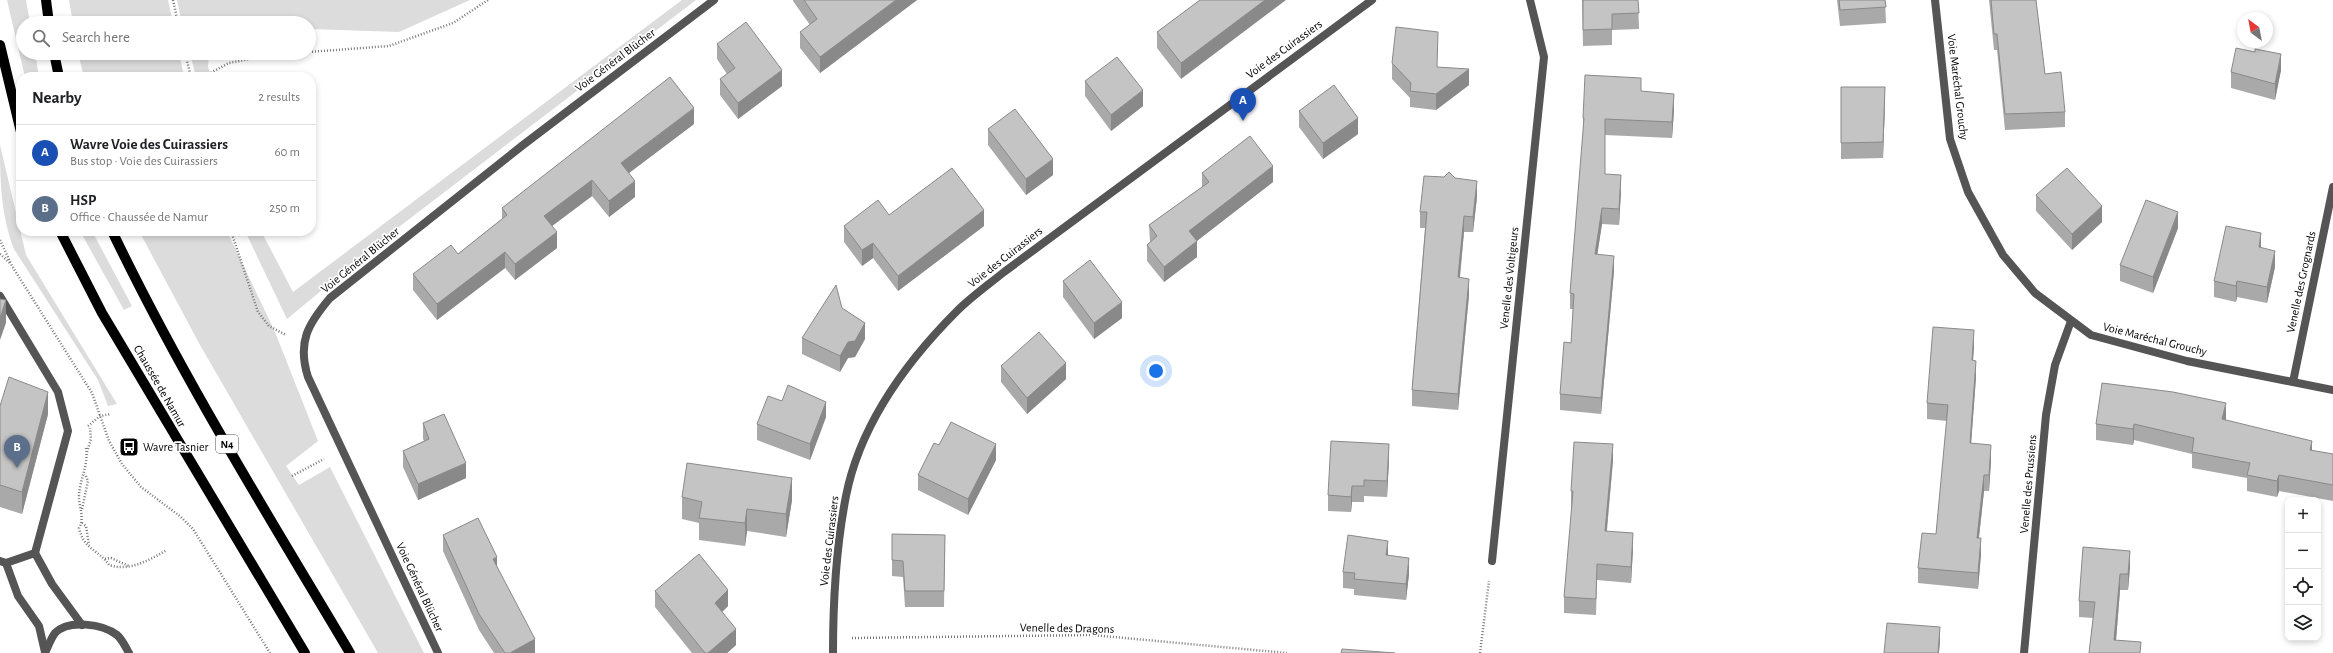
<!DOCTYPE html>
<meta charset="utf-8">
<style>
body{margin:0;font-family:"Alegreya Sans",sans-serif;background:#f6f6f6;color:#202124}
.controls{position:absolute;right:12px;bottom:12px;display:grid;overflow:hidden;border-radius:8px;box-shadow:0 2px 6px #0003}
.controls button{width:36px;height:36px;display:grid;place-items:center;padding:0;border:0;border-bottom:1px solid #e0e0e0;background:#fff;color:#202124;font:20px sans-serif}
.compass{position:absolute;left:2237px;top:12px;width:36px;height:36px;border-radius:50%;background:#fff;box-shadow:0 2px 6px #0003;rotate:328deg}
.you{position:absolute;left:1156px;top:371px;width:14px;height:14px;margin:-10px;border:3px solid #fff;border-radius:50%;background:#1a73e8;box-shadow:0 0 0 6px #1a73e833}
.badge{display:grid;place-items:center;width:26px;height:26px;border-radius:50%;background:#000;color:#fff;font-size:13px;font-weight:700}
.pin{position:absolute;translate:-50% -33px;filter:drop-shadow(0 1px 2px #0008)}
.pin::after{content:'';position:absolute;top:21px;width:14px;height:12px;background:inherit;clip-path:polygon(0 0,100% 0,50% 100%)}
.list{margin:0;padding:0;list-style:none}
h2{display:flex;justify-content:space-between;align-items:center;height:52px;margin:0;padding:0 16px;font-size:17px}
h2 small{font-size:13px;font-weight:400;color:#757577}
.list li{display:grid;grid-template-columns:26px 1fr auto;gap:12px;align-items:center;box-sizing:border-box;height:56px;padding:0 16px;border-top:1px solid #e0e0e0}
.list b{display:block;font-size:15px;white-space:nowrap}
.list p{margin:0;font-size:13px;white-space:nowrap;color:#757577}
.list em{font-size:13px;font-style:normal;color:#757577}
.icon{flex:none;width:22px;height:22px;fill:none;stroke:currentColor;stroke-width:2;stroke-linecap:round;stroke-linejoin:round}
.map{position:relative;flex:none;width:2333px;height:653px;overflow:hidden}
.search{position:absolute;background:#fff;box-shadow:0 2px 6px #0003;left:16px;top:16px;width:300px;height:44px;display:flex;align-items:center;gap:10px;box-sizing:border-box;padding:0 14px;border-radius:22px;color:#757577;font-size:15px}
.panel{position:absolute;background:#fff;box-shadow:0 2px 6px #0003;left:16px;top:72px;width:300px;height:164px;border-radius:16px}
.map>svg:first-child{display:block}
</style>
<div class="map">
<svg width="2333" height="653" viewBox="0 0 2333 653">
<rect width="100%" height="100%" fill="#fff"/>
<!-- green -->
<g fill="#dcdcdc">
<polygon points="7,0 26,0 30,23 23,23 23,53 35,53 39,77 25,77"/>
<polygon points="69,0 168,0 173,23 73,23"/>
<polygon points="177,0 470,0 399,32 309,29 309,23 182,23"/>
<polygon points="682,0 696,0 391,233 287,319 245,231 261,231 293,292"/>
<polygon points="78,53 179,53 184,77 84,77"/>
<polygon points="190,53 209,53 208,67 211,77 196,77"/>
<path d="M0,145L26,255L117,404L108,406L98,380L14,249C1,215 0,182 0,145Z"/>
<polygon points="80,231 92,231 132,306 124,310"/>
<polygon points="139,231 227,231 275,332 318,441 286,466 299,485 330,467 424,653 378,653 200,345"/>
</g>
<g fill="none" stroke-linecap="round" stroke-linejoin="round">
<!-- path -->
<g stroke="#777" stroke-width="2.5" stroke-dasharray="1 2" stroke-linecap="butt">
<polyline points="173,0 178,23"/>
<polyline points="309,52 389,46 453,23 488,0"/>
<polyline points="185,53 191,77"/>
<polyline points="203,77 229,63 280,53"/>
<polyline points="231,231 258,312 269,326 286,335"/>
<polyline points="0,240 12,266 92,393 109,441 122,464 141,487 181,517 193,529 270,653"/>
<polyline points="0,254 11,264"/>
<polyline points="88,426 100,416 111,414"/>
<path d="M86,448C89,466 79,480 79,497C79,508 85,518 79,528C84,550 98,549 109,565C130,572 149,560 167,550"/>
<polyline points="87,452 91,439 90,428"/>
<polyline points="292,476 324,459"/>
<polyline points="82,509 88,481 85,474"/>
<polyline points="82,523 86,526 89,545"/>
<polyline points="105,559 111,558 129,566"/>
<polyline points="852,638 1092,635 1287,653"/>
<polyline points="1480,653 1489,581"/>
</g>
<!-- lane -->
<g stroke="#555" stroke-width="8">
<polyline points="0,296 58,392 68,431 35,553 6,563 0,561"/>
<polyline points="35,553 52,584 82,625"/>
<polyline points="6,563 18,596 39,626 45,652"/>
<path d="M45,653C48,647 51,638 55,633C68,619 103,624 117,635C122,639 126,648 129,653"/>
</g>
<!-- street -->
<g stroke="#555" stroke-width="8">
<polyline points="1935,0 1950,139 1968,192 2003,255 2035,293 2091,335 2187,361 2333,390"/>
<polyline points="2293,382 2333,187"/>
<polyline points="1492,561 1544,57 1530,0"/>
<path d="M438,653L308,377C297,342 308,324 330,298L523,145L714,0"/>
<path d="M833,653C833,601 836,547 846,496C860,425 907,361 957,311C971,297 988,285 1004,272L1372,0"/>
<polyline points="2024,653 2046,415 2055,365 2071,321"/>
</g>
<!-- primary -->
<g stroke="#000" stroke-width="10">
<polyline points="46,0 49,23"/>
<polyline points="0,45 21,132"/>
<polyline points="54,53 59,77"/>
<polyline points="60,231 102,313 305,653"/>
<path d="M112,231C182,377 268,515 350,653"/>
</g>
</g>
<!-- wall -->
<g fill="#a9a9a9">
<polygon points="793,0 917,0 820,73 800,48 800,32 810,25 793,1"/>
<polygon points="1200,0 1181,79 1157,48 1157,32"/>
<polygon points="1582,0 1638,0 1639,29 1612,30 1612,45 1583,46"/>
<polygon points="1837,0 1885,0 1886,23 1840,26"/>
<polygon points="1989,0 2036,0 2045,74 2065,112 2065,127 2005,130 1997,50 1994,50"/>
<polygon points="717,44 782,86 738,119 720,95 720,79 727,74 717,59"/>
<polygon points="1392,63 1437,67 1469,85 1436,110 1410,107 1410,98 1392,79"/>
<polygon points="2281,70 2275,100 2231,88 2231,72"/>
<polygon points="1085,81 1143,106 1111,131 1085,96"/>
<polygon points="1841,87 1885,103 1883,158 1841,159"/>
<polygon points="1641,91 1674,110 1672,138 1605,135 1605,174 1621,191 1619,225 1602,224 1597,254 1614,271 1601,414 1560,410 1560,394 1571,343 1573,309 1570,309 1570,293 1583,134 1583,118"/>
<polygon points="1299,111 1358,134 1323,159 1299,127"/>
<polygon points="694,124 629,173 635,197 609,217 592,196 552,226 557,248 515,280 505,268 437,320 413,290 413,274 458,254 502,219 502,208"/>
<polygon points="988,129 1053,175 1026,195 988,145"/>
<polygon points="1202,173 1273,182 1197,241 1197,257 1164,282 1147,261 1147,245 1150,242 1149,225 1202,187"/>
<polygon points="1455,178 1477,197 1473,232 1464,232 1460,278 1469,295 1458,410 1412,406 1412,390 1425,228 1420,228 1420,212"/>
<polygon points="2036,195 2102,222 2072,250 2036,211"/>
<polygon points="889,215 984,226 898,291 873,258 862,266 844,242 844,226"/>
<polygon points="2178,228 2153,293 2120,281 2120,265"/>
<polygon points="2261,248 2275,267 2267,303 2237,297 2236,302 2214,297 2214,281"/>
<polygon points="1063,281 1122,318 1094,339 1063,297"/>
<polygon points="842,308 865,339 855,357 848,358 840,372 802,354 802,338"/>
<polygon points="1974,346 1973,360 1976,377 1971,443 1991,461 1989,491 1984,491 1979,538 1981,554 1978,589 1918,583 1918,568 1936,534 1947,421 1927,419 1927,403"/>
<polygon points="1001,366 1066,379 1027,414 1001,382"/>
<polygon points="782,401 826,417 810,460 757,440 757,424"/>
<polygon points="0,406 48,414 22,514 0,507"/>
<polygon points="2226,420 2312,451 2333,454 2333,501 2279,491 2277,497 2247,491 2247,478 2192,468 2192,454 2134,440 2133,445 2096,440 2096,424"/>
<polygon points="423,423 466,478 418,500 403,467 403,451 424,441 423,439"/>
<polygon points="996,460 968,515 918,490 918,475"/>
<polygon points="1389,460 1387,497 1364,496 1364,502 1352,502 1351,512 1328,511 1328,495"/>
<polygon points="1613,460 1607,531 1633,549 1631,583 1597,580 1596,615 1564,613 1564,597 1572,507 1571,507 1571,491"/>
<polygon points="682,497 792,500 786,537 747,531 745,546 699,540 699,523 682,519"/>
<polygon points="892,534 945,535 944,607 905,607 903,577 892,576"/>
<polygon points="443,535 497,566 535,653 494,653 479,630 443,551"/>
<polygon points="1388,555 1409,574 1406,600 1354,595 1354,589 1343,588 1343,572"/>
<polygon points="2130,567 2128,590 2120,590 2116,640 2141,653 2089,653 2093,618 2079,617 2079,601"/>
<polygon points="655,591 728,606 722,612 736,645 727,653 692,653 655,607"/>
</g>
<!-- shaded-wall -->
<g fill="#898989">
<polygon points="896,0 917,0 820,73 820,57"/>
<polygon points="1265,0 1286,0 1181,79 1181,63"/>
<polygon points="2281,54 2281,70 2275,100 2275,84"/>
<polygon points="1469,69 1469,85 1436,110 1436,94"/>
<polygon points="782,70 782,86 738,119 738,103"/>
<polygon points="1885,87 1885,103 1883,158 1883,142"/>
<polygon points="1143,90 1143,106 1111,131 1111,115"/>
<polygon points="1674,94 1674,110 1672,138 1672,122"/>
<polygon points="694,108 694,124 621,179 621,163"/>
<polygon points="1358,118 1358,134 1323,159 1323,143"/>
<polygon points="1053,159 1053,175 1026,195 1026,179"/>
<polygon points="1273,166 1273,182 1189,247 1189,231"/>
<polygon points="1621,175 1621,191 1619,225 1619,209"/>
<polygon points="592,180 592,196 544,232 544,216"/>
<polygon points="635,181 635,197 609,217 609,201"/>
<polygon points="1477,181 1477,197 1473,232 1473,217"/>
<polygon points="2102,206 2102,222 2072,250 2072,234"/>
<polygon points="1602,208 1602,224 1595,270 1595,254"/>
<polygon points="984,210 984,226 898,291 898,276"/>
<polygon points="2178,212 2178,228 2153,293 2153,277"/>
<polygon points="1464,216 1464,232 1458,293 1458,277"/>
<polygon points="557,232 557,248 515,280 515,264"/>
<polygon points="2261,233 2261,249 2259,247"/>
<polygon points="1197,241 1197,257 1164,282 1164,267"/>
<polygon points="873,243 873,258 862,266 862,250"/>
<polygon points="2275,251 2275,267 2267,303 2267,287"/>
<polygon points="505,252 505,268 437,320 437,304"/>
<polygon points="1614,256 1614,271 1601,414 1601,398"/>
<polygon points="1469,279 1469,295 1458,410 1458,394"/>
<polygon points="2237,281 2237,297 2236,302 2236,286"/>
<polygon points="6,300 6,323 0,340 0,318"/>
<polygon points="1122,302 1122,318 1094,339 1094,323"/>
<polygon points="865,323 865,339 855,357 848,358 840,372 840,356 848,342"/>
<polygon points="1974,330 1974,346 1972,376 1972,360"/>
<polygon points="1976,361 1976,377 1970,459 1970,443"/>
<polygon points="1066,363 1066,379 1027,414 1027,398"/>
<polygon points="48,392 48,414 22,514 22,492"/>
<polygon points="826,402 826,417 810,460 810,444"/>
<polygon points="2226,403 2226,419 2222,435 2222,419"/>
<polygon points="2134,424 2134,440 2133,445 2133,429"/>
<polygon points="2312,441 2312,457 2310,450"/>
<polygon points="996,444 996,460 968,515 968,499"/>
<polygon points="1389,444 1389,460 1387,497 1387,481"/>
<polygon points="1613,444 1613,460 1605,547 1605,531"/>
<polygon points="1991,445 1991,461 1989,491 1989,475"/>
<polygon points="466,463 466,478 418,500 418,484"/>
<polygon points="1984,475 1984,491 1977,554 1977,538"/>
<polygon points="2279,475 2279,491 2277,497 2277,481"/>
<polygon points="792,478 792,500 786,537 786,514"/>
<polygon points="1352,486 1352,502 1351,512 1351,497"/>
<polygon points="747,509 747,531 745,546 745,523"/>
<polygon points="1633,533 1633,549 1631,583 1631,567"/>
<polygon points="1981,538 1981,554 1978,589 1978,573"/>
<polygon points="1388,541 1388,557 1386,555"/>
<polygon points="2130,551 2130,567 2128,590 2128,574"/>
<polygon points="497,557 497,573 493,559"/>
<polygon points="1409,558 1409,574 1406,600 1406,584"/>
<polygon points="2120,574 2120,590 2115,653 2114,640"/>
<polygon points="728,590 728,606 715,619 715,603"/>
<polygon points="1940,627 1940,643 1939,653 1938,653"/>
<polygon points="736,629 736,645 727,653 708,653"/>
<polygon points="535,639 535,653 510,653"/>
</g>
<!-- building -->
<g fill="#c4c4c4" stroke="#898989">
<polygon points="804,0 896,0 820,57 800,32 817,19"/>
<polygon points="1200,0 1265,0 1181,63 1157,32"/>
<polygon points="1583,0 1638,0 1639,13 1612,14 1612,29 1583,30"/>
<polygon points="1839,0 1885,0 1886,7 1840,10"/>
<polygon points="1991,0 2036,0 2045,74 2061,72 2065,112 2005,114 1997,34 1994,34"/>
<polygon points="746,22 782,70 738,103 720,79 735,68 717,44"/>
<polygon points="1396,27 1438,32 1437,67 1469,69 1436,94 1410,91 1411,83 1392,63"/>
<polygon points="2236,48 2255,52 2255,49 2281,54 2275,84 2231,72"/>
<polygon points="1117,57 1143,90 1111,115 1085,81"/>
<polygon points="1585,75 1641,78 1641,91 1674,94 1672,122 1605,119 1605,174 1621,175 1619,209 1602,208 1595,254 1614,256 1601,398 1560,394 1564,342 1571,343 1574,294 1570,293 1584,118 1583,118"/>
<polygon points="670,77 694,108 621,163 635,181 609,201 592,180 544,216 557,232 515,264 505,252 437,304 413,274 451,245 458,254 507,215 502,208"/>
<polygon points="1334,85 1358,118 1323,143 1299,111"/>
<polygon points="1841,87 1885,87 1883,142 1841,143"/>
<polygon points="1015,109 1053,159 1026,179 988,129"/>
<polygon points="1250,136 1273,166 1189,231 1197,241 1164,267 1147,245 1157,236 1149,225 1209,182 1202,173"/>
<polygon points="952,168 984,210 898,276 873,243 862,250 844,226 878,200 889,215"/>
<polygon points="2067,168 2102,206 2072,234 2036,195"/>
<polygon points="1449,172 1455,178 1477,181 1473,217 1464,216 1458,277 1469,279 1458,394 1412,390 1427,212 1420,212 1424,176 1444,177"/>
<polygon points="2146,200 2178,212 2153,277 2120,265"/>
<polygon points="2226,226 2261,233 2259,247 2275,251 2267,287 2237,281 2236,286 2214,281"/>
<polygon points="1090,260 1122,302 1094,323 1063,281"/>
<polygon points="836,285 842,308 865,323 855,341 848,342 840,356 802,338"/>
<polygon points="0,299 6,300 0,318"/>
<polygon points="1933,327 1974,330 1972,360 1976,361 1970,443 1991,445 1989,475 1984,475 1977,538 1981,538 1978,573 1918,568 1922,533 1936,534 1948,405 1927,403"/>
<polygon points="1039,332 1066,363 1027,398 1001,366"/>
<polygon points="9,377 48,392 22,492 0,485 0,406"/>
<polygon points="2102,383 2173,392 2226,403 2222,419 2312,441 2310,450 2333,454 2333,485 2279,475 2277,481 2247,475 2250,463 2192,452 2194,438 2134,424 2133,429 2096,424"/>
<polygon points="788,385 826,402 810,444 757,424 768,396 782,401"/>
<polygon points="444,414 466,463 418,484 403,451 429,439 423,423"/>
<polygon points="951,422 996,444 968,499 918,475 934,443 939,445"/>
<polygon points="1331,441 1389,444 1387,481 1364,480 1364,486 1352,486 1351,497 1328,495"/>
<polygon points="1574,442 1613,444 1605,531 1633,533 1631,567 1597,564 1596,599 1564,597 1573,491 1571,491"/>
<polygon points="687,463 792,478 786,514 747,509 745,523 699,518 702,502 682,497"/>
<polygon points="478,518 497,557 493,559 535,639 510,653 505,653 479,614 443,535"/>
<polygon points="892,534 945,535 944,591 905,591 903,561 892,560"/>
<polygon points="1348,535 1388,541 1386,555 1409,558 1406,584 1354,579 1355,573 1343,572"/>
<polygon points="2083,547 2130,551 2128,574 2120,574 2114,640 2141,642 2140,653 2089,653 2095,602 2079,601"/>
<polygon points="699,554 728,590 715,603 736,629 708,653 705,653 655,591"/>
<polygon points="1887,623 1940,627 1938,653 1884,653"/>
<polygon points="1342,649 1395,653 1341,653"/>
</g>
<!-- icons -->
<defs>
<symbol id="bus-square" viewBox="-11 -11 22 22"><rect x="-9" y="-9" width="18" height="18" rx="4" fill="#000" stroke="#fff"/><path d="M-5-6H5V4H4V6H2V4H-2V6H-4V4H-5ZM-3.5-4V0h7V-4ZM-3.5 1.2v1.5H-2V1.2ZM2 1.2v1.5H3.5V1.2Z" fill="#fff"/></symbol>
</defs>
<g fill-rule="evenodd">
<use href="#bus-square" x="118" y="436" width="22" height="22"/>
</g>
<g text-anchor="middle" stroke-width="3.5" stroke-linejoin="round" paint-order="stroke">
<!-- shield labels -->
<rect fill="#fff" stroke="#4c4c4c" stroke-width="1" x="216" y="435" width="22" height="18" rx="3"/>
<g font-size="11" font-weight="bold" fill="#000">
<text x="227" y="448">N4</text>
</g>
<!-- street labels -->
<g font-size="12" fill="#000" stroke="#fff">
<text transform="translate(1284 49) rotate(-36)" y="4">Voie des Cuirassiers</text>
<text transform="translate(615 60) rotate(-37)" y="4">Voie Général Blücher</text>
<text transform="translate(1958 87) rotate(83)" y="4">Voie Maréchal Grouchy</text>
<text transform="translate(1005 257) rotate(-38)" y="4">Voie des Cuirassiers</text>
<text transform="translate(360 260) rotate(-39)" y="4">Voie Général Blücher</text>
<text transform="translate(1509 278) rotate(-84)" y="4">Venelle des Voltigeurs</text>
<text transform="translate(2301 282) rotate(-78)" y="4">Venelle des Grognards</text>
<text transform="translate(2155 339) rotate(14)" y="4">Voie Maréchal Grouchy</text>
<text transform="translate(160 386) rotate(60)" y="4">Chaussée de Namur</text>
<text transform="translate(2028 484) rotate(-85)" y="4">Venelle des Prussiens</text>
<text transform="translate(829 541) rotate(-83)" y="4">Voie des Cuirassiers</text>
<text transform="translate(420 587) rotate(65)" y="4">Voie Général Blücher</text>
<text transform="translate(1067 628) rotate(1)" y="4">Venelle des Dragons</text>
</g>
<!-- poi labels -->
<g font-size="12" fill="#000" stroke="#fff" text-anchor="start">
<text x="143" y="451">Wavre Tasnier</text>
</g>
</g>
</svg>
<div class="controls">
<button>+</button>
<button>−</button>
<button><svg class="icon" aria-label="locate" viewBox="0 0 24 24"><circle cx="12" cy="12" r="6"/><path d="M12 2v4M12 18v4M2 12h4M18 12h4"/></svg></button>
<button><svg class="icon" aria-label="layers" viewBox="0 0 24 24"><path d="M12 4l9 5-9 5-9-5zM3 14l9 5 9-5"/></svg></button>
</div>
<svg class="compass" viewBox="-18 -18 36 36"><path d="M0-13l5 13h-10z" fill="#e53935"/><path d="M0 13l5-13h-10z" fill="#757577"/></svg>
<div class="you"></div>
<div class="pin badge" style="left:1243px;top:121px;background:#1a4fb4">A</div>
<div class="pin badge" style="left:17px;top:468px;background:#5c6f8a">B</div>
<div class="search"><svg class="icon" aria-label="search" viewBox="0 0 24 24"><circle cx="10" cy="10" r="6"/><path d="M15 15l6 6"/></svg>Search here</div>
<section class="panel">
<h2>Nearby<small>2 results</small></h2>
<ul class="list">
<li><span class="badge" style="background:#1a4fb4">A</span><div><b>Wavre Voie des Cuirassiers</b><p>Bus stop · Voie des Cuirassiers</p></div><em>60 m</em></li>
<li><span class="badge" style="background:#5c6f8a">B</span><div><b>HSP</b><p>Office · Chaussée de Namur</p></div><em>250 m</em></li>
</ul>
</section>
</div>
